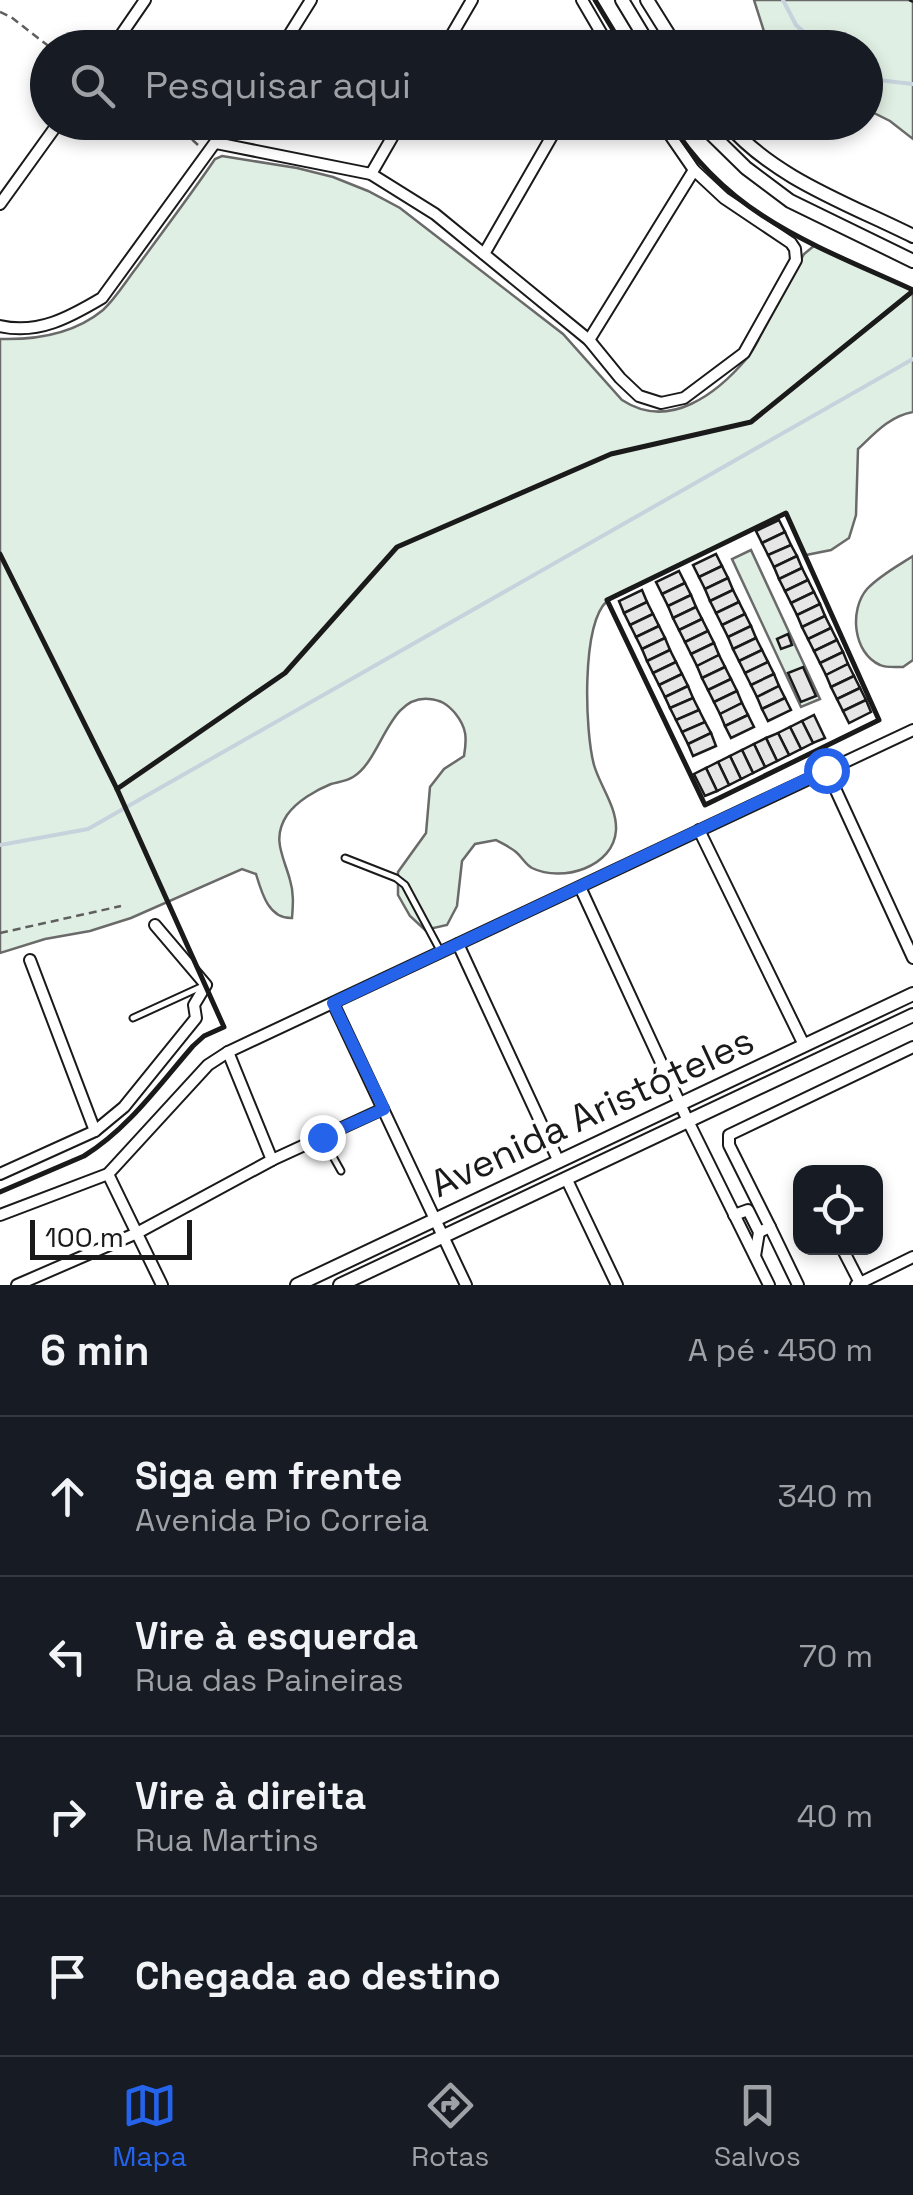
<!DOCTYPE html>
<html lang="pt">
<meta charset="utf-8">
<style>
body{margin:0;font-family:"Space Grotesk",sans-serif;background:#242831;color:#f1f3f6}
.controls{position:absolute;right:30px;bottom:30px;display:grid;overflow:hidden;border-radius:20px;box-shadow:0 5px 15px #0003}
.controls button{width:90px;height:90px;display:grid;place-items:center;padding:0;border:0;border-bottom:2px solid #363941;background:#171b24;color:#f1f3f6;font:50px sans-serif}
.scale{position:absolute;left:30px;bottom:25px;width:162px;box-sizing:border-box;padding-left:10px;border:5px solid #1a1a1a;border-top:0;font-size:28px;line-height:35px;white-space:nowrap;color:#1a1a1a;-webkit-text-stroke:8px #fff;paint-order:stroke}
.stop{position:absolute;width:30px;height:30px;margin:-22px;border:8px solid #2563eb;border-radius:50%;background:#fff}
.stop.end{background:#2563eb;border-color:#fff;box-shadow:0 2px 10px #0008}
.list{margin:0;padding:0;list-style:none}
h2{display:flex;justify-content:space-between;align-items:center;height:130px;margin:0;padding:0 40px;font-size:42px}
h2 small{font-size:32px;font-weight:400;color:#9ea1a6}
.list li{display:grid;grid-template-columns:65px 1fr auto;gap:30px;align-items:center;box-sizing:border-box;height:160px;padding:0 40px;border-top:2px solid #363941}
.list b{display:block;font-size:38px;white-space:nowrap}
.list p{margin:0;font-size:32px;white-space:nowrap;color:#9ea1a6}
.list em{font-size:32px;font-style:normal;color:#9ea1a6}
.icon{flex:none;width:55px;height:55px;fill:none;stroke:currentColor;stroke-width:2;stroke-linecap:round;stroke-linejoin:round}
.map{position:relative;flex:none;width:913px;height:1285px;overflow:hidden}
.search{position:absolute;background:#171b24;box-shadow:0 5px 15px #0003;left:30px;right:30px;top:30px;height:110px;display:flex;align-items:center;gap:25px;box-sizing:border-box;padding:0 35px;border-radius:55px;color:#9ea1a6;font-size:38px}
.sheet{height:770px;background:#171b24}
nav{display:flex;justify-content:space-around;align-items:center;box-sizing:border-box;height:140px;border-top:2px solid #363941;background:#171b24;font-size:28px;color:#9ea1a6}
nav a{display:grid;justify-items:center;gap:5px}
nav .on{color:#2563eb}
.map>svg:first-child{display:block}
</style>
<div class="map">
<svg width="913" height="1285" viewBox="0 0 913 1285">
<rect width="100%" height="100%" fill="#fff"/>
<!-- green -->
<g fill="#e0efe3" stroke="#6a6a6a" stroke-width="2.5">
<polygon points="754,0 913,0 913,139 890,121 866,109 866,48 769,47"/>
<path d="M222,156L297,168L333,177L368,191L400,208L563,334L622,400C669,431 717,394 748,357C756,347 761,334 767,323C779,300 791,277 804,254L815,245L913,290V412C890,416 875,433 858,449L856,515L849,538L831,550L806,555L786,513C742,535 699,556 655,577C642,583 617,592 607,601C581,625 585,732 594,765C600,786 617,807 616,830C614,867 562,883 532,868C525,864 522,857 516,852C510,847 503,844 496,840L475,844L462,861L457,906L447,925L425,930L410,916L398,895V872L426,833L430,787L444,769L464,756C467,738 467,728 455,713C447,704 441,700 429,699C388,695 382,760 353,777C347,781 338,782 331,784C316,790 297,801 287,815C271,839 284,857 290,880C294,893 293,905 292,918C269,919 262,894 256,874L242,869L131,918L90,931L45,939L0,953V339C36,340 74,334 103,310C116,298 126,281 137,267C163,231 190,196 215,159Z"/>
<polygon points="751,550 820,699 801,707 732,559"/>
<path d="M913,556V660L903,667C896,667 886,668 880,665C853,653 849,610 867,589C879,576 899,565 913,556Z"/>
</g>
<g fill="none" stroke-linecap="round" stroke-linejoin="round">
<!-- stream -->
<g stroke="#c6d2dc" stroke-width="4">
<polyline points="783,0 796,25 822,48"/>
<polyline points="866,73 878,80 913,84"/>
<polyline points="0,845 88,829 913,359"/>
</g>
</g>
<!-- building -->
<g fill="#e6e6e6" stroke="#1a1a1a" stroke-width="2.5">
<polygon points="779,520 785,532 762,543 756,531"/>
<polygon points="785,532 791,545 768,555 762,543"/>
<polygon points="791,545 797,556 774,567 768,555"/>
<polygon points="716,554 722,566 699,577 693,565"/>
<polygon points="797,556 802,568 779,579 774,567"/>
<polygon points="722,566 728,578 705,589 699,577"/>
<polygon points="802,568 808,580 785,591 779,579"/>
<polygon points="679,571 685,583 662,594 656,582"/>
<polygon points="728,578 733,590 710,601 705,589"/>
<polygon points="808,580 814,592 791,603 785,591"/>
<polygon points="685,583 691,595 668,606 662,594"/>
<polygon points="642,590 647,602 624,613 619,601"/>
<polygon points="733,590 739,602 716,613 710,601"/>
<polygon points="814,592 820,604 797,615 791,603"/>
<polygon points="691,595 696,607 673,618 668,606"/>
<polygon points="647,602 653,614 630,625 624,613"/>
<polygon points="739,602 745,614 722,625 716,613"/>
<polygon points="820,604 825,616 802,627 797,615"/>
<polygon points="696,607 702,619 679,630 673,618"/>
<polygon points="653,614 659,626 636,637 630,625"/>
<polygon points="745,614 751,626 728,637 722,625"/>
<polygon points="825,616 831,628 808,639 802,627"/>
<polygon points="702,619 708,631 685,642 679,630"/>
<polygon points="659,626 665,638 642,649 636,637"/>
<polygon points="751,626 756,638 733,649 728,637"/>
<polygon points="831,628 837,640 814,651 808,639"/>
<polygon points="708,631 714,643 691,654 685,642"/>
<polygon points="788,634 792,645 781,649 777,639"/>
<polygon points="665,638 670,650 647,661 642,649"/>
<polygon points="756,638 762,650 739,661 733,649"/>
<polygon points="837,640 843,652 820,663 814,651"/>
<polygon points="714,643 719,655 697,666 691,654"/>
<polygon points="670,650 676,662 653,673 647,661"/>
<polygon points="762,650 768,662 745,673 739,661"/>
<polygon points="843,652 848,664 826,675 820,663"/>
<polygon points="719,655 725,667 702,678 697,666"/>
<polygon points="676,662 682,674 659,685 653,673"/>
<polygon points="768,662 774,674 751,685 745,673"/>
<polygon points="848,664 854,676 831,687 826,675"/>
<polygon points="725,667 731,679 708,690 702,678"/>
<polygon points="803,667 816,696 801,702 788,673"/>
<polygon points="682,674 688,686 665,697 659,685"/>
<polygon points="774,674 779,686 757,697 751,685"/>
<polygon points="854,676 860,688 837,699 831,687"/>
<polygon points="731,679 737,691 714,702 708,690"/>
<polygon points="688,686 693,698 670,708 665,697"/>
<polygon points="779,686 785,698 762,709 757,697"/>
<polygon points="860,688 866,700 843,711 837,699"/>
<polygon points="737,691 742,703 720,714 714,702"/>
<polygon points="693,698 699,710 676,720 670,708"/>
<polygon points="785,698 791,710 768,721 762,709"/>
<polygon points="866,700 871,712 849,723 843,711"/>
<polygon points="742,703 748,715 725,726 720,714"/>
<polygon points="699,710 705,722 682,732 676,720"/>
<polygon points="748,715 754,727 731,738 725,726"/>
<polygon points="814,715 825,738 813,743 802,721"/>
<polygon points="802,721 813,743 801,749 790,727"/>
<polygon points="705,722 711,733 688,744 682,732"/>
<polygon points="790,727 801,749 789,755 778,733"/>
<polygon points="711,733 716,746 693,756 688,744"/>
<polygon points="778,733 789,755 777,761 766,738"/>
<polygon points="766,738 777,761 765,767 754,744"/>
<polygon points="754,744 765,767 753,773 742,750"/>
<polygon points="742,750 753,773 741,779 730,756"/>
<polygon points="730,756 741,779 729,785 718,762"/>
<polygon points="718,762 729,785 717,791 706,768"/>
<polygon points="706,768 717,791 705,796 694,774"/>
</g>
<g fill="none" stroke-linecap="round" stroke-linejoin="round">
<defs>
<g id="service">
<polyline points="345,858 396,878 405,885 441,952"/>
<polyline points="133,1018 203,986"/>
<polyline points="322,1137 341,1171"/>
</g>
<g id="minor">
<polyline points="582,0 610,48"/>
<polyline points="112,48 145,0"/>
<polyline points="281,48 311,0"/>
<polyline points="444,48 472,0"/>
<polyline points="216,143 371,174 435,214 589,340 620,378 639,396 661,403 684,398 744,353 796,260 795,249 791,243 724,198 694,170 661,122"/>
<polyline points="371,174 401,122"/>
<polyline points="0,204 59,122"/>
<polyline points="484,254 560,122"/>
<path d="M0,326C38,335 70,317 102,298L230,122"/>
<polyline points="589,340 694,170"/>
<polyline points="827,771 913,958"/>
<polyline points="699,830 804,1045"/>
<polyline points="580,887 688,1121 769,1285"/>
<polyline points="458,944 559,1162"/>
<polyline points="30,960 95,1131"/>
<polyline points="333,1003 466,1285"/>
<polyline points="228,1052 272,1160"/>
<polyline points="0,1174 95,1131 124,1107 196,1018 194,1005 206,985 155,925"/>
<polyline points="108,1174 162,1285"/>
<polyline points="566,1178 617,1285"/>
<polyline points="0,1215 108,1174 208,1065 228,1052 913,730"/>
<polyline points="734,1215 748,1210 759,1232 755,1256"/>
<polyline points="770,1227 729,1145 729,1135 913,1047"/>
<polyline points="759,1232 770,1227 798,1285"/>
<polyline points="842,1248 860,1283"/>
<polyline points="17,1285 137,1233 272,1160 383,1109"/>
<polyline points="856,1285 913,1257"/>
</g>
<g id="tertiary">
<polyline points="622,0 651,48"/>
<polyline points="647,0 677,48"/>
<polyline points="699,122 746,168 790,201 913,261"/>
<path d="M726,122C773,178 849,204 913,236"/>
<polyline points="297,1285 913,994"/>
<polyline points="340,1285 913,1015"/>
</g>
</defs>
<!-- service casing -->
<use href="#service" stroke="#1a1a1a" stroke-width="9"/>
<!-- minor casing -->
<use href="#minor" stroke="#1a1a1a" stroke-width="14"/>
<!-- tertiary casing -->
<use href="#tertiary" stroke="#1a1a1a" stroke-width="16"/>
<!-- path -->
<g stroke="#5f5f5f" stroke-width="2.5" stroke-dasharray="8 5" stroke-linecap="butt">
<polyline points="0,12 11,17 51,48"/>
<polyline points="173,122 198,145"/>
<polyline points="0,933 121,906"/>
</g>
<!-- service -->
<use href="#service" stroke="#fff" stroke-width="5"/>
<!-- minor -->
<use href="#minor" stroke="#fff" stroke-width="10"/>
<!-- tertiary -->
<use href="#tertiary" stroke="#fff" stroke-width="12"/>
<!-- fence -->
<polyline stroke="#1a1a1a" stroke-width="2.5" stroke-dasharray="12 5" stroke-linecap="butt" points="909,0 913,2"/>
<!-- wall -->
<g stroke="#1a1a1a" stroke-width="5">
<polyline points="595,0 624,48"/>
<path d="M670,122C729,217 817,246 913,290"/>
<polygon points="786,513 879,720 705,805 607,600"/>
<path d="M0,554L117,789L224,1027L204,1036L193,1046C159,1085 128,1129 84,1156L0,1192"/>
<polyline points="117,789 285,673 397,547 611,454 751,422 913,291"/>
</g>
</g>
<g fill="none" stroke-linecap="round" stroke-linejoin="round">
<!-- route -->
<polyline stroke="#2563eb" stroke-width="12" points="322,1137 384,1109 333,1003 826,770"/>
</g>
<g text-anchor="middle" stroke-width="8" stroke-linejoin="round" paint-order="stroke">
<!-- street labels -->
<g font-size="38" fill="#1a1a1a" stroke="#fff">
<text transform="translate(592 1112) rotate(-25)" y="13">Avenida Aristóteles</text>
</g>
</g>
</svg>
<div class="controls">
<button><svg class="icon" aria-label="locate" viewBox="0 0 24 24"><circle cx="12" cy="12" r="6"/><path d="M12 2v4M12 18v4M2 12h4M18 12h4"/></svg></button>
</div>
<div class="scale">100 m</div>
<div class="stop" style="left:826px;top:770px"></div>
<div class="stop end" style="left:322px;top:1137px"></div>
<div class="search"><svg class="icon" aria-label="search" viewBox="0 0 24 24"><circle cx="10" cy="10" r="6"/><path d="M15 15l6 6"/></svg>Pesquisar aqui</div>
</div>
<section class="sheet">
<h2>6 min<small>A pé · 450 m</small></h2>
<ul class="list">
<li><svg class="icon" aria-label="ahead" viewBox="0 0 24 24"><path d="M12 20V5M6 11l6-6 6 6"/></svg><div><b>Siga em frente</b><p>Avenida Pio Correia</p></div><em>340 m</em></li>
<li><svg class="icon" aria-label="left" viewBox="0 0 24 24"><path d="M17 20v-9H6M10 6l-5 5 5 5"/></svg><div><b>Vire à esquerda</b><p>Rua das Paineiras</p></div><em>70 m</em></li>
<li><svg class="icon" aria-label="right" viewBox="0 0 24 24"><path d="M7 20v-9h11M14 6l5 5-5 5"/></svg><div><b>Vire à direita</b><p>Rua Martins</p></div><em>40 m</em></li>
<li><svg class="icon" aria-label="arrive" viewBox="0 0 24 24"><path d="M6 21V4h12l-3 4 3 4H6"/></svg><div><b>Chegada ao destino</b></div></li>
</ul>
</section>
<nav>
<a class="on"><svg class="icon" aria-label="map" viewBox="0 0 24 24"><path d="M3 6l6-2 6 2 6-2v14l-6 2-6-2-6 2zM9 4v14M15 6v14"/></svg>Mapa</a>
<a><svg class="icon" aria-label="directions" viewBox="0 0 24 24"><path d="M12 3l9 9-9 9-9-9zM9 14v-3h6M13 9l2 2-2 2"/></svg>Rotas</a>
<a><svg class="icon" aria-label="saved" viewBox="0 0 24 24"><path d="M7 4h10v16l-5-4-5 4z"/></svg>Salvos</a>
</nav>
